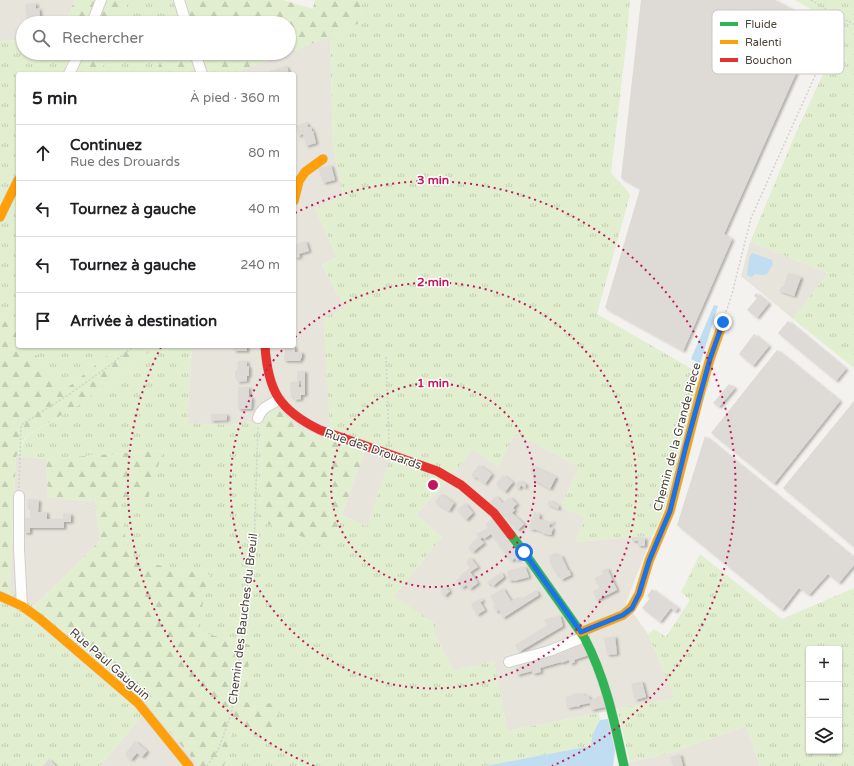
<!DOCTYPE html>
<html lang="fr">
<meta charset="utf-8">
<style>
body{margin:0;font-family:"Varela Round",sans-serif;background:#f2f2f2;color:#202124}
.controls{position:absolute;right:12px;bottom:12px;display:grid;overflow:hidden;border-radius:4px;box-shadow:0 1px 3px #0004}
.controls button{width:36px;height:36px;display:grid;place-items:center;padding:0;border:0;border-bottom:1px solid #e0e0e0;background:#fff;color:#202124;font:20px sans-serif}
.stop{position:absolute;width:12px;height:12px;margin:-9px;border:3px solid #1a73e8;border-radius:50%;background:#fff}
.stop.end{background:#1a73e8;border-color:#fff;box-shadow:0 1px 4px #0008}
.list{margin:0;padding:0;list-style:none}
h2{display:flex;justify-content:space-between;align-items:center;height:52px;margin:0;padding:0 16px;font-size:17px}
h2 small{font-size:13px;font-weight:400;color:#757577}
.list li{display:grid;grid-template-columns:26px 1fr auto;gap:12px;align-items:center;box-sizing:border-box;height:56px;padding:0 16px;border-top:1px solid #e0e0e0}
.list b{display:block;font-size:15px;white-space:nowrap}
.list p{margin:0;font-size:13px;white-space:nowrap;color:#757577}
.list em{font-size:13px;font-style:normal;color:#757577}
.icon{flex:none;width:22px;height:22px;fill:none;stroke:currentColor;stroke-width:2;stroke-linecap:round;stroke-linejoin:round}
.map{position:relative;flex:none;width:854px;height:766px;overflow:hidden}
.search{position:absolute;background:#fff;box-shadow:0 1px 3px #0004;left:16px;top:16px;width:280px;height:44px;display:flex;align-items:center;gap:10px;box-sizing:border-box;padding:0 14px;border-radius:22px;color:#757577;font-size:15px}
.panel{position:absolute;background:#fff;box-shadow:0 1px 3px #0004;left:16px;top:72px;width:280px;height:276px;border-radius:4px}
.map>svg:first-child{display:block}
</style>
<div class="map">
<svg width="854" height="766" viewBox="0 0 854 766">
<defs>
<pattern id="grass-tufts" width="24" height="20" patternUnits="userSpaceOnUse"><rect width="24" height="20" fill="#e1eecf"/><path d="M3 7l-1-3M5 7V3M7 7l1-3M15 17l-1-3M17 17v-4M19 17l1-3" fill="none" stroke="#c3cdb2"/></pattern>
<pattern id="forest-firs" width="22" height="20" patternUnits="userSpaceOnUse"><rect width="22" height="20" fill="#e1eecf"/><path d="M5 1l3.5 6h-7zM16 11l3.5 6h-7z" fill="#c3cdb2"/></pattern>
<filter id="shadow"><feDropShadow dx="2.5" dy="1.5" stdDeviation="1" flood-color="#0004"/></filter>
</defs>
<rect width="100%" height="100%" fill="#f4f2ee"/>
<!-- residential -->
<g fill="#e7e4dc">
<polygon points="0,0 75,0 65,23 23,23 23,40 0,41"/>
<polygon points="330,37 333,148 343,195 315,208 337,257 322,265 345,308 393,451 367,527 342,515 365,451 300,429 275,408 263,421 230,425 187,424 192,346 294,346 294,74 230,74 289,53 289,52"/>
<polygon points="750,242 828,273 793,319 741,276"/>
<polygon points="515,433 579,467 561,507 585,517 576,542 630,537 652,536 626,603 648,634 675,698 507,731 494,661 453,671 433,630 394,596 442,537 416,515 454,473 473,449 498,467"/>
<polygon points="16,456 46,459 48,497 95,502 100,541 34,606 10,592"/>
<polygon points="149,707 199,766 100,766"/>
<polygon points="746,726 760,766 615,766 673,752"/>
</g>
<!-- grass -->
<g fill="url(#grass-tufts)" fill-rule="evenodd">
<polygon points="129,0 183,0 186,8 180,23 120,23"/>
<polygon points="362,0 630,0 627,37 611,173 626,189 630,195 597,314 711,380 658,525 652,536 630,537 576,542 585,517 561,507 579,467 515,433 498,467 473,449 454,473 416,515 442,537 394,596 436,624 433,630 453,671 494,661 507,731 599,713 600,720 593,733 592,746 485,766 224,766 232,731 255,729 265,738 275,701 265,705 252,707 246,701 250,645 196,631 209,575 131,560 116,496 162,450 46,459 16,456 27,436 80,404 157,346 192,346 187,423 230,425 263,421 260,521 330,547 342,515 367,527 392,451 330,430 323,318 345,308 322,265 337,257 315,208 343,195 333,148 330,37 361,22"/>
<polygon points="795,0 854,0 854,368 793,319 828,273 750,242 795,135 844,28"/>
<polygon points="23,40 23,53 85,53 76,74 18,74 18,335 0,315 0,41"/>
<polygon points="108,53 165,53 154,74 100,74"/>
<polygon points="28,346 119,346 66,389"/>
<path d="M700,554L782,619L854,588V766H760L746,726L673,752L630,762L617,709L675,698L648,634L654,629L666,637L690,600L681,592ZM809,649H839V751H809Z"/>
<polygon points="0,588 10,592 34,606 133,689 149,707 100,766 0,766"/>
</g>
<!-- forest -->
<g fill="url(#forest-firs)">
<polygon points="75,0 129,0 120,23 65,23"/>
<polygon points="183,0 283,0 313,9 315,0 362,0 361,22 330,37 289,52 289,23 180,23 186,8"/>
<polygon points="85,53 108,53 100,74 76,74"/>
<polygon points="165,53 287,53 231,74 154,74"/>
<polygon points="0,315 18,335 18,346 28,346 66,389 119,346 157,346 80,404 26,436 16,456 10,592 0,588"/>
<polygon points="275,407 300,429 365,452 330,547 260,521 263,421"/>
<polygon points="163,450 147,502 116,497 131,560 210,575 196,631 250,645 246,701 252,707 265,705 275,701 281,709 270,736 265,738 255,729 232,731 224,766 199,766 133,689 34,606 100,541 95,502 48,497 46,459"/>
</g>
<!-- water -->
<g fill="#c0ddf1">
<polygon points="752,253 772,260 773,264 767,274 763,275 755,274 752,277 747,275 749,258 750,256"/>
<polygon points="714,305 718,306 700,364 691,359"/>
<path d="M608,719L615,750L613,766H485L591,746C592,734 594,731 600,720Z"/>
</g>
<!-- building -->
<g fill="#dedbd6" filter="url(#shadow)">
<polygon points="641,0 775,0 818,24 724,234 732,239 683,351 605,308 640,189 621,178"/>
<polygon points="36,3 36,9 39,8 41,23 27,23 25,4"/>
<polygon points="286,66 287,67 289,74 271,74 270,71"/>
<polygon points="307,122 308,127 311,127 312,131 313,131 316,143 306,146 303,134 298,136 295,126"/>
<polygon points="331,165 335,180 323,183 318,168"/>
<polygon points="306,241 309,251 299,254 300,257 295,258 294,255 294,245"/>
<polygon points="788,273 801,277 794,296 779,291 781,287 783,287"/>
<polygon points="756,293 769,303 757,318 747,310 757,298 754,296"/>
<polygon points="788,321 846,369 836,381 778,333"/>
<polygon points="754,334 769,346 753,366 739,354"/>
<polygon points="233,346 247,346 247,351 234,351"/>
<polygon points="285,346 295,346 295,352 302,352 302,358 301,358 300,361 284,361"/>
<polygon points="777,350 840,401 774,484 711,433"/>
<polygon points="238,361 247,361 247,366 249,366 249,376 247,376 247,381 237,382 237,377 235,377 235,370 237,370"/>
<polygon points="297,371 305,371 305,395 301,395 301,399 294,400 294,397 291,397 291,390 290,390 290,382 299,382 299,387 301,387 301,381 297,381"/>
<polygon points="729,384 735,388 719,407 713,403"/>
<polygon points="238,387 249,387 249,397 252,397 251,409 238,409"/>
<polygon points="854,401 854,547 783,488"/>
<polygon points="211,414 227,414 227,420 211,421"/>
<polygon points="705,436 854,558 854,565 839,583 828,574 809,595 799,588 782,610 677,525"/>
<polygon points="479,465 492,474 485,484 476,477 475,478 471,475"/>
<polygon points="533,466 556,477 550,489 532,479 535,474 530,471"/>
<polygon points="503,475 513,482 505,492 496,484"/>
<polygon points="519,480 526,484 525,488 521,485 519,489 515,486"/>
<polygon points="441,494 454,503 449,511 435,502"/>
<polygon points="496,496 503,503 510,497 517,504 513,508 515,510 512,513 524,524 518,530 489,502"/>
<polygon points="28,499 39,500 38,512 47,512 47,519 63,519 63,513 71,514 71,522 64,522 64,528 30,528 30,533 24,533 24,518 30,519 30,507 27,507"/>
<polygon points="549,500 559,506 558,509 547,504"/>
<polygon points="465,503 473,513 466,520 457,510"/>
<polygon points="534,512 540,514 539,519 550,523 551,521 553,521 552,524 550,523 549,527 553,528 551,535 542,533 542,532 534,529 534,530 529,529"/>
<polygon points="492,519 521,555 517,561 515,558 512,561 503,553 505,551 499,545 491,534 484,539 483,537 480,539 484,543 473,552 468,547 478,537 476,534 478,532 479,533 488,527 485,524"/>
<polygon points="632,537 645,538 645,546 638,546 638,541 632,541"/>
<polygon points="555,553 557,556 561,555 568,570 569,570 571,575 561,580 559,575 557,575 555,571 554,571 549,560 550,559 549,556"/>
<polygon points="470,557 478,567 470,572 478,583 470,589 466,585 462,588 456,581 460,577 459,576 470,568 466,562"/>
<polygon points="525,566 529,577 514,581 513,580 509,581 507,571"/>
<polygon points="607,568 617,590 597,600 593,591 600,588 594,578 603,574 601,571"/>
<polygon points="501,572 504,577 493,586 490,583 489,584 487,582"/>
<polygon points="445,586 450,591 445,596 440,591"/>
<polygon points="503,588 511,601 519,597 521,599 536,590 539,595 503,618 499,610 496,612 493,606 496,605 490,596"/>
<polygon points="652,589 678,608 675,612 671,608 660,622 642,608 650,598 647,596"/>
<polygon points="481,598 483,601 480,602 485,610 477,615 471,604"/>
<polygon points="560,615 563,626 519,652 515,645 547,625 544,620 552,617"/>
<polygon points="615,636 617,654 607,655 604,638"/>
<polygon points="583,644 589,655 574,660 575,662 570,664 569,660 561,663 561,662 540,668 541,672 533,674 532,671 517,675 515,668 571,649 571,648"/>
<polygon points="642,681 646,697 635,700 631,684"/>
<polygon points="578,693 578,695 584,693 584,696 588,695 590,700 597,698 596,697 602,695 605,707 591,710 590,703 580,705 580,706 567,708 566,697 572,696 572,694"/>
<polygon points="135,741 147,751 142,757 137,753 131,760 125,754"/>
<polygon points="680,754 683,766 673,766 670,757"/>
<polygon points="49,759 56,766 43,766"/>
</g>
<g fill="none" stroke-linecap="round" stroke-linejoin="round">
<defs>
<g id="street">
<polyline points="179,0 186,23"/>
<polyline points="92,23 101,0"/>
<polyline points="195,53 202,74"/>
<polyline points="69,74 79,53"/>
<path d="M258,418C262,406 270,406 279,399"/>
<polyline points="19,496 19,549 22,606"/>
<polyline points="509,662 549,651 584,637"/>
</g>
<path id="fast" d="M511,535L524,552L584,637C606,679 614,720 624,766"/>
<g id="slow">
<polyline points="294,201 299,181 305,172 323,159"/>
<polyline points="0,217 18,180"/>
<polyline points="0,596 22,606 40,619 138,703 189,766"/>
<polyline points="581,632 623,615 631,608 639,594 649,561 670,511 701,390 710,359 723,322"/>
</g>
<path id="jam" d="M265,346C268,391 279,410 320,430L437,471L461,485L494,513L511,535"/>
</defs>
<!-- street casing -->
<use href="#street" stroke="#d2d0cb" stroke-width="12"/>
<!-- fast casing -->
<use href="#fast" stroke="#d3cfc5" stroke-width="10"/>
<!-- slow casing -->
<use href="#slow" stroke="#d3cfc5" stroke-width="10"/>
<!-- jam casing -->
<use href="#jam" stroke="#d3cfc5" stroke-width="10"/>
<!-- path -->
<g stroke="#d3d2cc" stroke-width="1.5" stroke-dasharray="2 2" stroke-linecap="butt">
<polyline points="811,0 841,18 854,24"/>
<polyline points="726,312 732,294 751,218 841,18"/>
<polyline points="386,357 389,443"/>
<polyline points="19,488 21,425 68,395 105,369 134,346"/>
<polyline points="207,766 218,750 231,715 238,668 254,550 258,426"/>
</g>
<!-- street -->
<use href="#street" stroke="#fdfdfc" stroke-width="10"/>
<!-- fast -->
<use href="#fast" stroke="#30b455" stroke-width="9"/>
<!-- slow -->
<use href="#slow" stroke="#ff9f0a" stroke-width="9"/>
<!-- jam -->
<use href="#jam" stroke="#e5322d" stroke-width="9"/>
</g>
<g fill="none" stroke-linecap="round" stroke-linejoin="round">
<!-- route -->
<polyline stroke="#1a73e8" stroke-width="5" points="524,552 581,632 623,615 632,608 639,594 649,561 670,511 686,446 710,359 723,322"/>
</g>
<!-- distance rings -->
<g fill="none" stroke="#c2185b" stroke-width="2" stroke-dasharray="2 4">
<circle cx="433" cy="485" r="102"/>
<path d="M295 337A203 203 0 1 1 285 347"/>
<path d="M314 766A305 305 0 0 1 161 347M295 213A305 305 0 1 1 552 766"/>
</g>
<g text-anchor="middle" stroke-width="3" stroke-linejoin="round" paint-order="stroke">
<!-- street labels -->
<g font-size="12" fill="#4b4439" stroke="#fff">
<text transform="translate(677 437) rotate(-75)" y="4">Chemin de la Grande Piece</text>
<text transform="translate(373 449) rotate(19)" y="4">Rue des Drouards</text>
<text transform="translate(243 619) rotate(-83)" y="4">Chemin des Bauches du Breuil</text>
<text transform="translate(110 664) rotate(41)" y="4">Rue Paul Gauguin</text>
</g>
</g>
<!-- legend -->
<rect x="712" y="10" width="132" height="64" rx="6" fill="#fff" stroke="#c9c7c4" stroke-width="1"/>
<rect x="720" y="22" width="18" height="4" fill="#30b455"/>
<rect x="720" y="40" width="18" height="4" fill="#ff9f0a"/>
<rect x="720" y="58" width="18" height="4" fill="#e5322d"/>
<g font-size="11" fill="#4b4439">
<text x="745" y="28">Fluide</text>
<text x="745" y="46">Ralenti</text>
<text x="745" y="64">Bouchon</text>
</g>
<circle cx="433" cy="485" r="6" fill="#c2185b" stroke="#fff" stroke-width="2"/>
<g font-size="12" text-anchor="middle" font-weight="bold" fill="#c2185b" stroke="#fff" stroke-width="3" stroke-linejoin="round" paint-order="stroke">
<text x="433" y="184">3 min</text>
<text x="433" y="286">2 min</text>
<text x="433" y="387">1 min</text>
</g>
</svg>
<div class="controls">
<button>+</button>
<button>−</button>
<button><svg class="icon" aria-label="layers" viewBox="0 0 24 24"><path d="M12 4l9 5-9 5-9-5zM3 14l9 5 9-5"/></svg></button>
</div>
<div class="stop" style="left:524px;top:552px"></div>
<div class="stop end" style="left:723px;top:322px"></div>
<div class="search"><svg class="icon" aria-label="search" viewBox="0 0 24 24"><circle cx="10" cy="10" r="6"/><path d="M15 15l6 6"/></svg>Rechercher</div>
<section class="panel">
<h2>5 min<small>À pied · 360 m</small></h2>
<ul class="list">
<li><svg class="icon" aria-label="ahead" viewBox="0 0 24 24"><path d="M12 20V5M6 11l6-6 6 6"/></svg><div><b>Continuez</b><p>Rue des Drouards</p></div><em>80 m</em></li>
<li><svg class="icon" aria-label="left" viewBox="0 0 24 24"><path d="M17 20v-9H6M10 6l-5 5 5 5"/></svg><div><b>Tournez à gauche</b></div><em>40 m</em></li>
<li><svg class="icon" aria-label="left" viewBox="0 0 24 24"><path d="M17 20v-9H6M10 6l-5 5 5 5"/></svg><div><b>Tournez à gauche</b></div><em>240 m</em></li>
<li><svg class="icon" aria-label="arrive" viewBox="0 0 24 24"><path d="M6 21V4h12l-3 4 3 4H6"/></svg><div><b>Arrivée à destination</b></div></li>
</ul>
</section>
</div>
